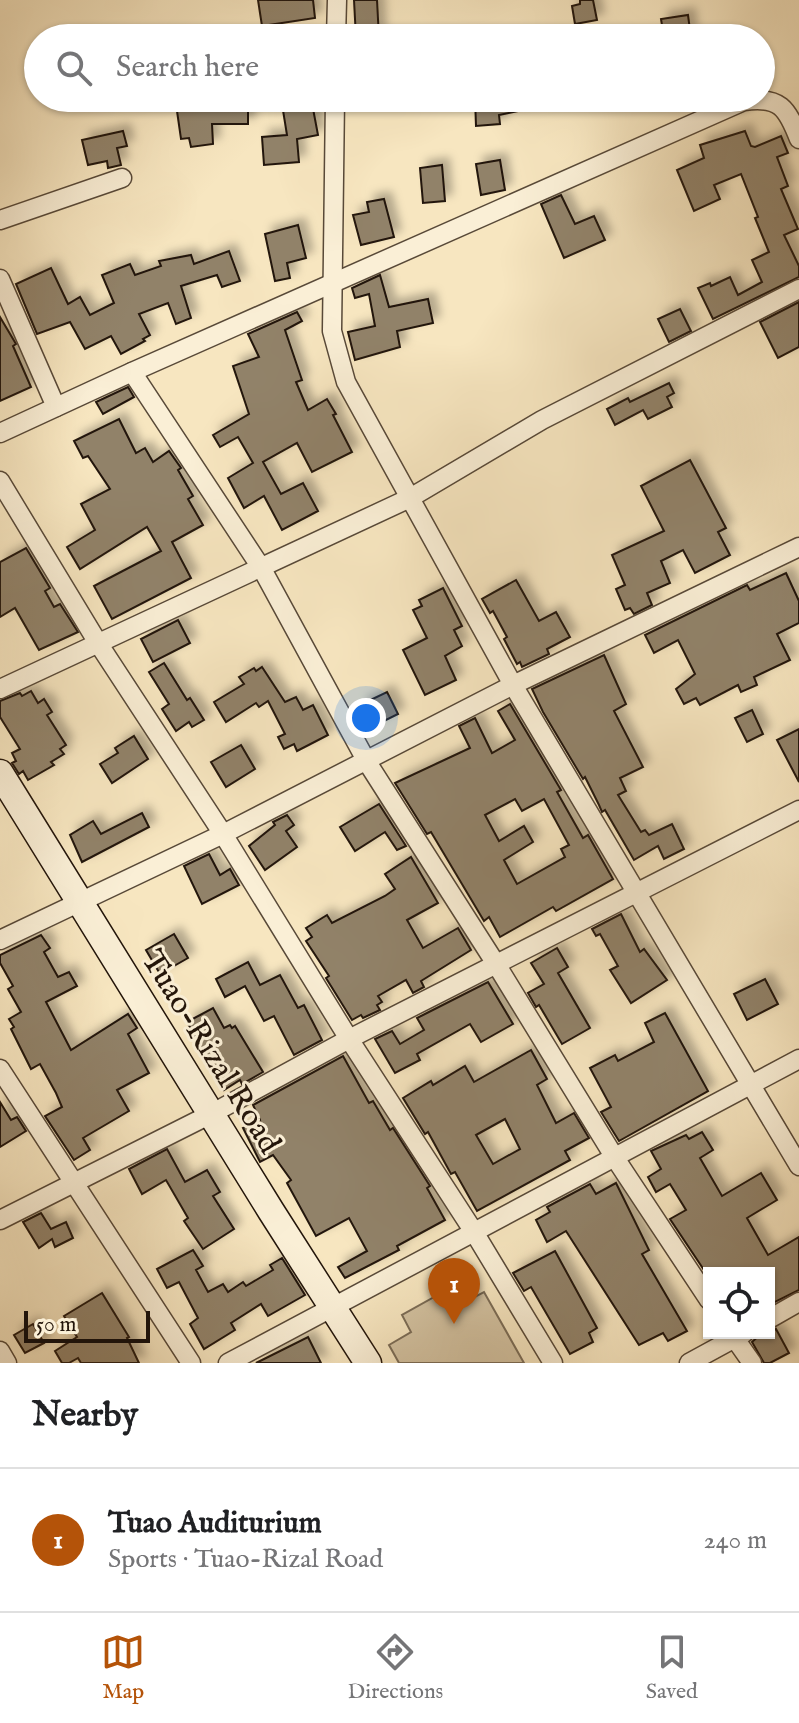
<!DOCTYPE html>
<meta charset="utf-8">
<style>
body{margin:0;font-family:"IM FELL English",serif;background:#f2f2f2;color:#202124}
.controls{position:absolute;right:24px;bottom:24px;display:grid;overflow:hidden;border-radius:0px;box-shadow:0 2px 6px #0004}
.controls button{width:72px;height:72px;display:grid;place-items:center;padding:0;border:0;border-bottom:2px solid #e0e0e0;background:#fff;color:#202124;font:40px sans-serif}
.scale{position:absolute;left:24px;bottom:20px;width:126px;box-sizing:border-box;padding-left:8px;border:4px solid #23150a;border-top:0;font-size:22px;line-height:28px;white-space:nowrap;color:#23150a;-webkit-text-stroke:6px #faefd6;paint-order:stroke}
.you{position:absolute;left:366px;top:718px;width:28px;height:28px;margin:-20px;border:6px solid #fff;border-radius:50%;background:#1a73e8;box-shadow:0 0 0 12px #1a73e833}
.badge{display:grid;place-items:center;width:52px;height:52px;border-radius:50%;background:#b45309;color:#fff;font-size:26px;font-weight:700}
.pin{position:absolute;translate:-50% -66px;filter:drop-shadow(0 2px 4px #0008)}
.pin::after{content:'';position:absolute;top:42px;width:28px;height:24px;background:inherit;clip-path:polygon(0 0,100% 0,50% 100%)}
.list{margin:0;padding:0;list-style:none}
h2{display:flex;justify-content:space-between;align-items:center;height:104px;margin:0;padding:0 32px;font-size:34px}
h2 small{font-size:26px;font-weight:400;color:#757577}
.list li{display:grid;grid-template-columns:52px 1fr auto;gap:24px;align-items:center;box-sizing:border-box;height:144px;padding:0 32px;border-top:2px solid #e0e0e0}
.list b{display:block;font-size:30px;white-space:nowrap}
.list p{margin:0;font-size:26px;white-space:nowrap;color:#757577}
.list em{font-size:26px;font-style:normal;color:#757577}
.icon{flex:none;width:44px;height:44px;fill:none;stroke:currentColor;stroke-width:2;stroke-linecap:round;stroke-linejoin:round}
.map{position:relative;flex:none;width:799px;height:1363px;overflow:hidden}
.search{position:absolute;background:#fff;box-shadow:0 2px 6px #0004;left:24px;right:24px;top:24px;height:88px;display:flex;align-items:center;gap:20px;box-sizing:border-box;padding:0 28px;border-radius:44px;color:#757577;font-size:30px}
.sheet{height:248px;background:#fff}
nav{display:flex;justify-content:space-around;align-items:center;box-sizing:border-box;height:112px;border-top:2px solid #e0e0e0;background:#fff;font-size:22px;color:#757577}
nav a{display:grid;justify-items:center;gap:4px}
nav .on{color:#b45309}
.map>svg:first-child{display:block}
</style>
<div class="map">
<svg width="799" height="1363" viewBox="0 0 799 1363">
<defs>
<filter id="shadow"><feDropShadow dx="7" dy="-7" stdDeviation="4" flood-color="#0004"/></filter>
</defs>
<rect width="100%" height="100%" fill="#f7e6c0"/>
<filter id="stains"><feTurbulence type="fractalNoise" baseFrequency=".0025" numOctaves="4"/><feColorMatrix values="0 0 0 0 .2 0 0 0 0 .09 0 0 0 0 .02 0 0 0 .5 -.17"/></filter>
<radialGradient id="worn" r=".72"><stop offset=".6" stop-color="#630" stop-opacity="0"/><stop offset="1" stop-color="#630" stop-opacity=".3"/></radialGradient>
<!-- green -->
<polygon fill="#d3c2a1" stroke="#7b6c56" stroke-width="2" points="461,1282 471,1299 484,1292 524,1363 399,1363 389,1345 411,1332 402,1315"/>
<!-- building -->
<g fill="#918269" stroke="#23150a" stroke-width="2" fill-rule="evenodd" filter="url(#shadow)">
<polygon points="258,0 313,0 315,18 262,26"/>
<polygon points="354,0 377,0 379,38 356,38"/>
<polygon points="580,0 593,0 597,20 575,24 572,6 580,4"/>
<polygon points="688,15 691,38 664,38 661,19"/>
<polygon points="191,98 248,98 248,124 212,124 213,144 191,147 189,138 181,139 177,111 191,109"/>
<polygon points="281,98 311,98 318,135 297,139 299,162 264,165 262,137 287,135"/>
<polygon points="475,98 552,98 552,104 499,115 500,124 476,126"/>
<polygon points="123,131 127,146 117,148 121,165 108,168 107,161 88,165 82,140"/>
<polygon points="745,131 751,146 755,147 781,136 788,153 777,157 788,186 781,189 798,229 784,235 799,266 799,277 713,319 698,288 710,283 711,286 730,277 738,295 762,282 752,260 769,252 755,218 758,217 741,174 714,185 720,199 694,211 677,170 704,158 700,145"/>
<polygon points="500,160 505,190 481,195 476,164"/>
<polygon points="442,165 445,201 423,203 420,168"/>
<polygon points="561,195 575,224 594,216 605,240 564,258 541,204"/>
<polygon points="384,199 394,237 361,245 353,215 369,212 367,202"/>
<polygon points="298,225 306,258 287,263 290,278 275,281 265,234"/>
<polygon points="229,251 240,281 222,287 217,275 181,286 191,318 176,324 168,303 139,314 150,335 143,339 145,341 121,354 111,336 85,349 70,322 37,334 16,284 51,268 68,304 80,297 90,315 114,303 102,275 130,264 135,275 161,266 159,261 191,255 194,264"/>
<polygon points="380,275 389,307 428,299 433,323 397,331 400,347 355,360 348,332 375,326 369,294 355,298 352,288"/>
<polygon points="799,302 799,347 778,358 760,322"/>
<polygon points="680,309 691,331 669,342 658,319"/>
<polygon points="297,312 302,321 285,330 302,380 296,382 308,410 327,399 336,414 333,415 352,452 312,472 297,443 263,462 281,494 303,483 318,511 282,530 264,496 244,508 228,478 253,463 238,437 220,447 213,435 249,414 233,366 259,357 248,334"/>
<polygon points="0,317 16,344 13,346 31,387 0,401"/>
<polygon points="669,383 674,393 667,397 672,407 648,419 643,410 615,425 607,409 628,398 630,402"/>
<polygon points="128,387 134,397 103,414 96,402"/>
<polygon points="119,419 136,453 145,448 153,462 169,451 181,468 178,470 193,496 188,499 203,525 172,542 191,578 112,619 94,586 161,551 147,527 80,569 67,547 95,530 81,504 110,489 88,456 83,458 74,441"/>
<polygon points="690,460 726,528 718,532 730,555 695,573 683,550 661,561 670,583 647,593 652,605 634,614 630,608 625,610 616,589 625,585 612,555 664,531 641,486"/>
<polygon points="26,548 50,588 45,591 54,607 60,604 78,632 39,650 15,608 0,617 0,562"/>
<polygon points="786,573 799,601 799,623 777,634 790,660 754,677 757,685 741,692 738,685 700,705 696,698 684,704 676,689 695,674 678,640 654,653 645,635 747,585 750,590"/>
<polygon points="516,580 539,621 556,612 570,637 547,649 549,654 522,667 520,662 517,664 504,639 507,637 493,611 490,613 482,599"/>
<polygon points="443,588 462,626 454,630 462,646 445,656 456,680 425,695 403,650 427,638 413,610 422,606 419,600"/>
<polygon points="178,620 190,643 153,662 141,639"/>
<polygon points="604,655 626,704 614,711 643,767 620,778 626,791 618,795 641,832 645,830 649,835 672,824 684,849 664,859 658,846 634,860 605,810 602,812 599,805 585,777 583,779 543,712 532,689"/>
<polygon points="164,663 187,700 190,698 204,720 192,727 189,722 176,731 162,709 169,704 149,672"/>
<polygon points="262,667 285,702 296,697 303,710 313,705 328,735 297,751 294,744 284,749 278,737 285,734 268,701 259,707 256,703 226,722 214,702 244,684 239,677 254,668 256,671"/>
<polygon points="31,691 38,703 44,699 52,712 47,715 66,745 60,749 64,754 51,762 54,765 28,780 23,771 19,774 12,763 16,761 12,753 20,749 0,717 0,701 20,693 22,696"/>
<polygon points="387,692 398,714 372,727 360,705"/>
<path d="M510,704L561,790L557,792L583,838L588,835L613,879L556,911L553,907L500,937L489,917L484,921L431,832L427,834L395,783L470,748L459,726L475,718L492,753L515,740L498,711ZM515,799L522,811L544,799L569,845L561,849L565,857L517,884L504,860L533,842L524,826L499,841L485,815Z"/>
<polygon points="752,710 763,734 747,742 735,718"/>
<polygon points="799,729 799,782 777,740"/>
<polygon points="134,736 148,759 112,783 100,764 118,753 115,748"/>
<polygon points="241,745 255,769 226,787 211,762"/>
<polygon points="379,804 406,846 397,850 385,832 355,851 340,827"/>
<polygon points="142,813 149,827 82,862 70,835 93,821 101,834"/>
<polygon points="287,815 294,825 286,831 297,847 265,870 249,846 275,825 273,822"/>
<polygon points="209,854 220,875 230,869 239,885 202,904 184,866"/>
<polygon points="411,857 438,903 407,920 423,948 458,928 471,950 421,981 424,987 413,993 406,980 378,996 382,1002 377,1005 380,1010 363,1018 361,1015 352,1020 326,978 329,976 306,941 312,937 306,928 327,915 332,923 385,896 395,889 385,874"/>
<polygon points="621,914 640,952 644,949 667,980 631,1003 610,970 618,966 600,934 596,936 592,929"/>
<polygon points="174,934 188,958 160,974 146,950"/>
<polygon points="41,935 50,948 44,952 58,977 69,972 77,986 46,1002 71,1050 128,1014 137,1028 128,1034 149,1073 117,1090 129,1111 83,1138 90,1150 74,1160 45,1116 62,1107 56,1093 40,1064 31,1069 11,1029 14,1027 9,1019 21,1012 8,989 13,986 0,963 0,955"/>
<polygon points="557,948 568,967 558,973 590,1028 562,1044 539,1005 536,1007 528,993 544,984 531,963"/>
<polygon points="248,962 260,985 280,975 298,1008 304,1005 322,1040 294,1055 274,1016 264,1021 245,986 225,997 216,979"/>
<polygon points="765,979 778,1004 747,1020 734,994"/>
<polygon points="488,982 513,1024 481,1042 470,1024 417,1054 420,1060 395,1073 375,1039 392,1031 400,1044 424,1030 417,1018"/>
<polygon points="213,1008 224,1028 230,1025 232,1028 235,1026 263,1072 242,1084 240,1080 224,1090 187,1022"/>
<polygon points="665,1013 708,1091 619,1141 601,1112 611,1107 590,1068 615,1055 618,1061 654,1042 645,1023"/>
<path d="M531,1050L547,1079L537,1085L556,1123L574,1113L589,1138L565,1151L570,1160L477,1211L455,1172L451,1174L428,1132L425,1134L403,1098L431,1081L433,1085L465,1066L474,1082ZM505,1119L520,1149L493,1164L476,1135Z"/>
<polygon points="343,1056 369,1103 373,1101 390,1130 393,1128 430,1186 427,1188 445,1220 397,1246 399,1250 345,1278 338,1267 367,1251 349,1218 316,1236 287,1183 291,1180 273,1155 260,1162 243,1128 260,1120 253,1105"/>
<polygon points="0,1102 11,1120 17,1117 26,1131 0,1147"/>
<polygon points="702,1132 713,1150 700,1158 722,1196 761,1173 777,1200 747,1218 768,1255 799,1237 799,1290 769,1305 769,1273 706,1273 670,1219 686,1210 670,1184 656,1192 648,1177 661,1169 651,1151 686,1135 689,1139"/>
<polygon points="167,1149 185,1182 207,1170 220,1192 213,1196 234,1229 203,1249 184,1221 188,1218 166,1180 142,1194 129,1169"/>
<polygon points="616,1183 649,1250 642,1254 687,1331 668,1341 663,1333 639,1345 566,1231 547,1242 536,1220 550,1212 547,1207 590,1184 596,1194"/>
<polygon points="41,1213 51,1229 66,1222 73,1238 55,1247 52,1239 39,1248 23,1222"/>
<polygon points="193,1250 203,1266 196,1270 208,1292 223,1284 228,1292 243,1282 246,1286 273,1270 270,1265 282,1258 305,1295 268,1316 261,1304 231,1323 235,1330 204,1349 190,1324 198,1318 179,1282 167,1288 157,1269"/>
<polygon points="555,1251 597,1328 589,1333 593,1342 570,1354 531,1287 524,1291 513,1273"/>
<polygon points="102,1293 129,1337 127,1338 139,1363 81,1363 78,1358 69,1363 62,1363 55,1351 77,1337 64,1316"/>
<polygon points="33,1324 44,1343 25,1353 14,1335"/>
<polygon points="776,1329 789,1353 770,1363 764,1363 752,1342 762,1333 769,1333"/>
<polygon points="308,1337 321,1363 256,1363"/>
</g>
<g fill="none" stroke-linecap="round" stroke-linejoin="round">
<defs>
<g id="street">
<polyline points="336,38 337,0"/>
<polyline points="335,98 332,331 346,382 513,685 799,1166"/>
<polyline points="0,220 122,178"/>
<polyline points="0,279 56,407"/>
<polyline points="132,372 262,569 367,762 496,964 615,1158 709,1300"/>
<path d="M0,433L132,372L744,101C780,96 787,108 799,139"/>
<polyline points="0,481 98,643 223,834 349,1039 474,1232 553,1363"/>
<polyline points="0,689 410,498 542,420 799,289"/>
<polyline points="0,940 223,834 513,685 799,547"/>
<polyline points="0,1069 191,1363"/>
<polyline points="0,1220 211,1114 349,1039 799,810"/>
<polyline points="769,1319 799,1302"/>
<polyline points="731,1333 752,1363"/>
<polyline points="0,1351 7,1363"/>
<polyline points="228,1363 799,1059"/>
<polyline points="689,1363 744,1333"/>
</g>
<polyline id="secondary" points="0,773 271,1211 368,1363"/>
</defs>
<!-- street casing -->
<use href="#street" stroke="#584938" stroke-width="21"/>
<!-- secondary casing -->
<use href="#secondary" stroke="#23150a" stroke-width="29"/>
<!-- street -->
<use href="#street" stroke="#faefd6" stroke-width="18"/>
<!-- secondary -->
<use href="#secondary" stroke="#faefd6" stroke-width="26"/>
</g>
<g text-anchor="middle" stroke-width="6" stroke-linejoin="round" paint-order="stroke">
<!-- street labels -->
<g font-size="32" fill="#23150a" stroke="#faefd6">
<text transform="translate(212 1051) rotate(58)" y="11">Tuao-Rizal Road</text>
</g>
</g>
<rect width="100%" height="100%" filter="url(#stains)"/>
<rect width="100%" height="100%" fill="url(#worn)"/>
</svg>
<div class="controls">
<button><svg class="icon" aria-label="locate" viewBox="0 0 24 24"><circle cx="12" cy="12" r="6"/><path d="M12 2v4M12 18v4M2 12h4M18 12h4"/></svg></button>
</div>
<div class="scale">50 m</div>
<div class="you"></div>
<div class="pin badge" style="left:454px;top:1324px">1</div>
<div class="search"><svg class="icon" aria-label="search" viewBox="0 0 24 24"><circle cx="10" cy="10" r="6"/><path d="M15 15l6 6"/></svg>Search here</div>
</div>
<section class="sheet">
<h2>Nearby<small></small></h2>
<ul class="list">
<li><span class="badge">1</span><div><b>Tuao Auditurium</b><p>Sports · Tuao-Rizal Road</p></div><em>240 m</em></li>
</ul>
</section>
<nav>
<a class="on"><svg class="icon" aria-label="map" viewBox="0 0 24 24"><path d="M3 6l6-2 6 2 6-2v14l-6 2-6-2-6 2zM9 4v14M15 6v14"/></svg>Map</a>
<a><svg class="icon" aria-label="directions" viewBox="0 0 24 24"><path d="M12 3l9 9-9 9-9-9zM9 14v-3h6M13 9l2 2-2 2"/></svg>Directions</a>
<a><svg class="icon" aria-label="saved" viewBox="0 0 24 24"><path d="M7 4h10v16l-5-4-5 4z"/></svg>Saved</a>
</nav>
